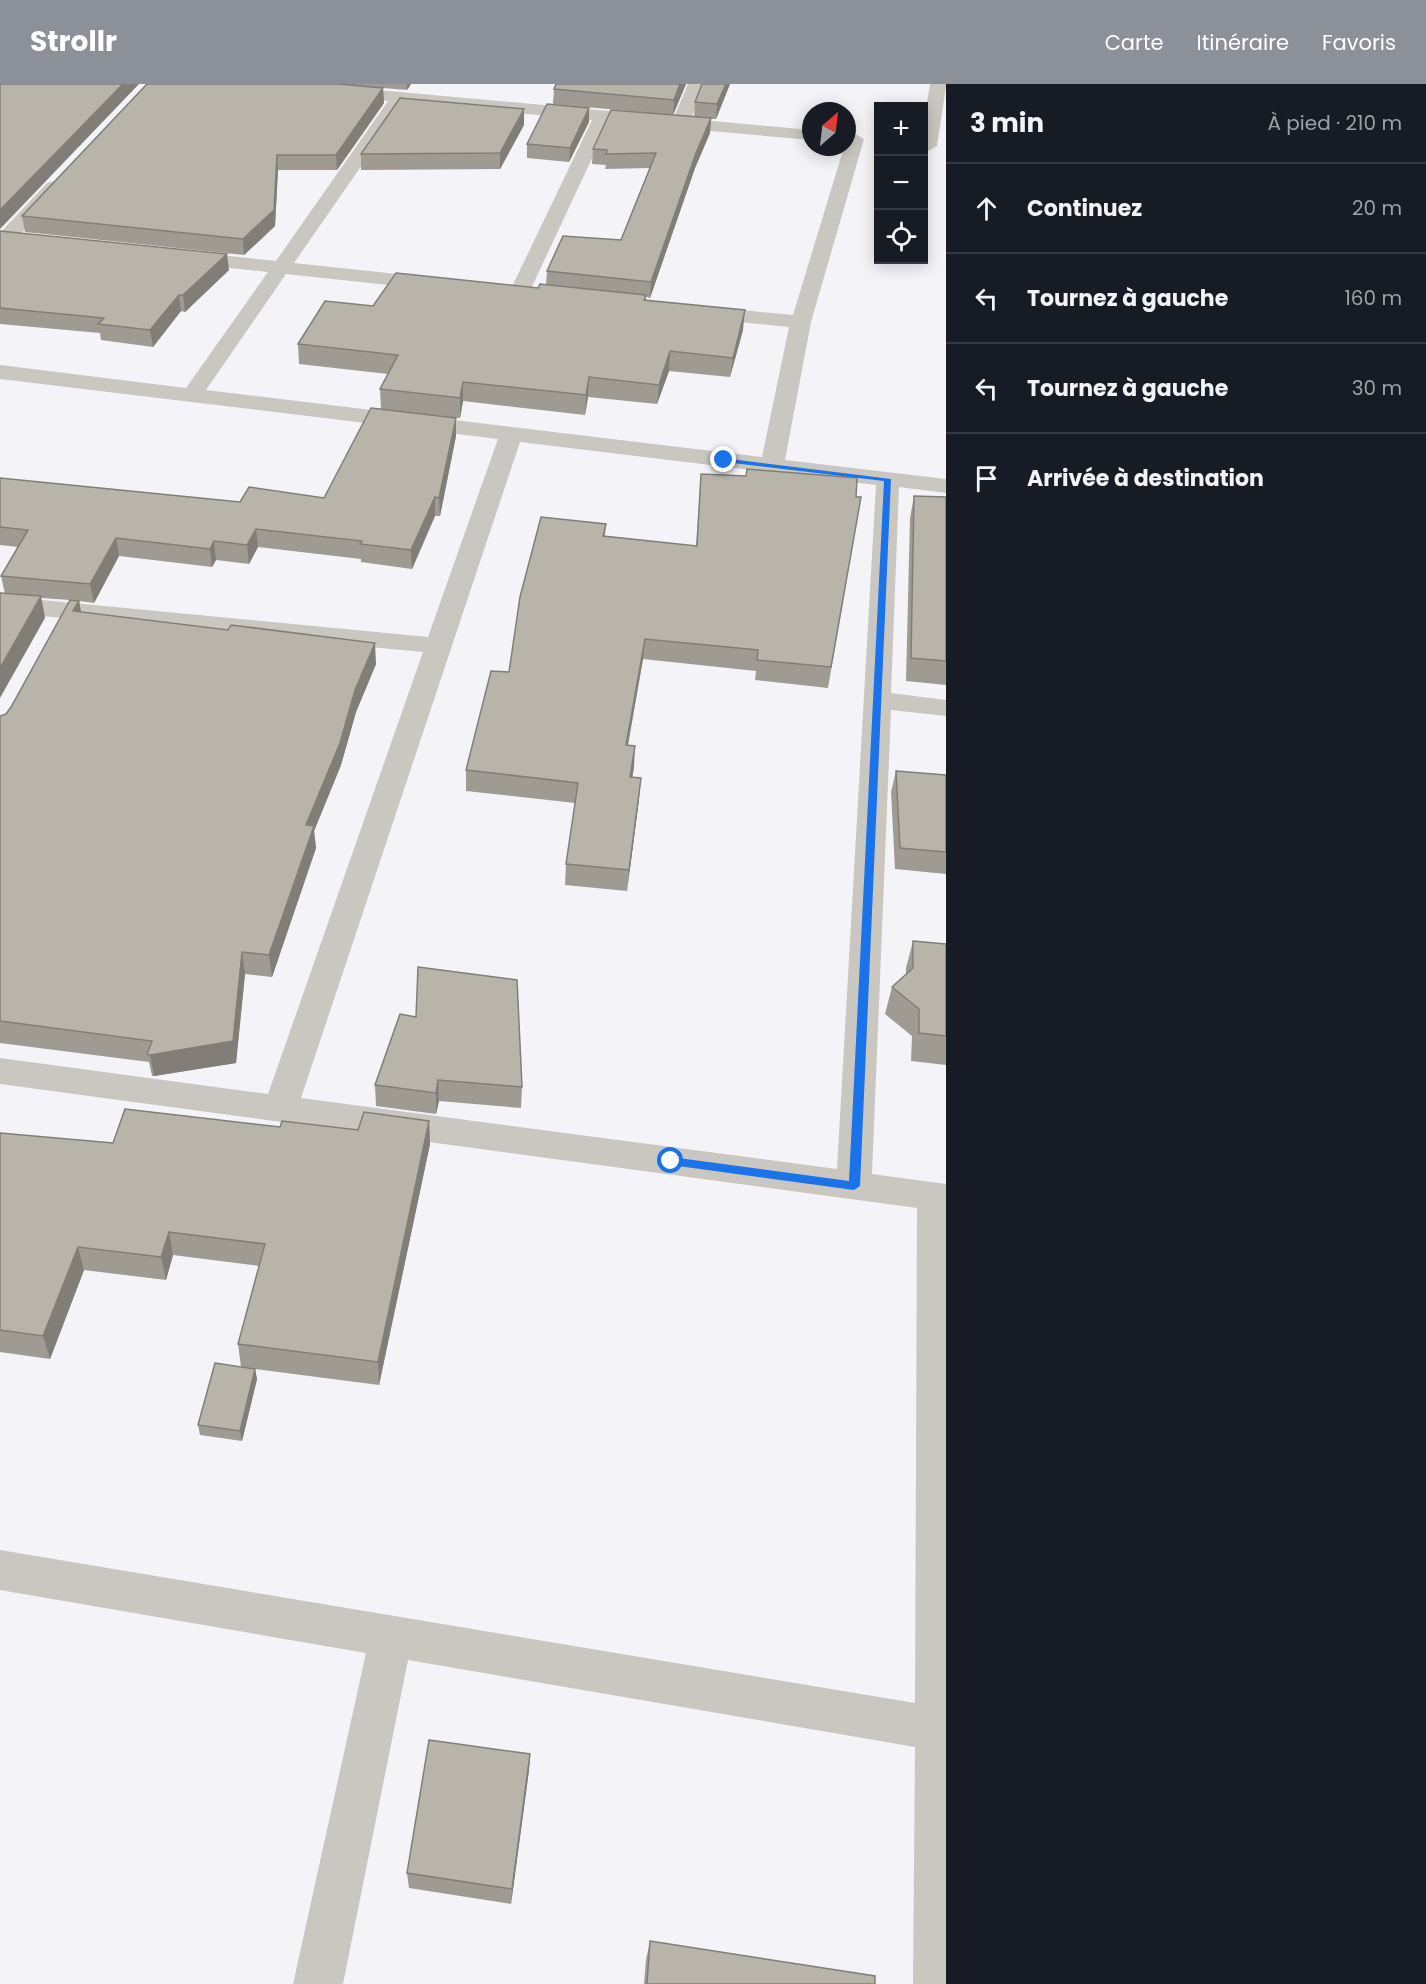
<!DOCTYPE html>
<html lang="fr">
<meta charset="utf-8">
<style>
body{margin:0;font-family:Poppins,sans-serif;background:#242831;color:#f1f3f6}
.controls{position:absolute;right:18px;top:18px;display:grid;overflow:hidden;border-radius:0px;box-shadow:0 3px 15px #0003}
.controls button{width:54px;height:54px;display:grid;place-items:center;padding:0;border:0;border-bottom:2px solid #363941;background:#171b24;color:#f1f3f6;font:30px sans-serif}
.compass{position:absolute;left:802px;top:18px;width:54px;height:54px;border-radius:50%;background:#171b24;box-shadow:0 3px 15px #0003;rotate:28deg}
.stop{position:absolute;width:18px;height:18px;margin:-14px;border:4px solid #1a73e8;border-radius:50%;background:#fff}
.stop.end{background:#1a73e8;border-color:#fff;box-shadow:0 2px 6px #0008}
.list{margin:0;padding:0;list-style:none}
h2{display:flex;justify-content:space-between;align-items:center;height:78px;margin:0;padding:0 24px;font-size:26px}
h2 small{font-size:20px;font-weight:400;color:#9ea1a6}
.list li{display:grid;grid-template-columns:39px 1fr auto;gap:18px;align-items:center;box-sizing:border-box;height:90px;padding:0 24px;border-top:2px solid #363941}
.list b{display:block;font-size:22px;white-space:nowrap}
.list em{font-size:20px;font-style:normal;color:#9ea1a6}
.icon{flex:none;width:33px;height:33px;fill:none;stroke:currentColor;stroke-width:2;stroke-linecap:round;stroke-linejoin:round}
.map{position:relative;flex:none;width:946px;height:1900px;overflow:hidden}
header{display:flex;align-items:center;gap:36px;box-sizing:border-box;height:84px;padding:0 30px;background:#8c9099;color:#fff}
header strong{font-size:28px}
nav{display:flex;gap:33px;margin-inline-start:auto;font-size:21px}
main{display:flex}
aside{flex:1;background:#171b24}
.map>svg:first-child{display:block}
</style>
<header>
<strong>Strollr</strong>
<nav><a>Carte</a><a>Itinéraire</a><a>Favoris</a></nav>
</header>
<main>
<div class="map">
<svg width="946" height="1900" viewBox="0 0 946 1900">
<rect width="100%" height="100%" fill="#f4f3f7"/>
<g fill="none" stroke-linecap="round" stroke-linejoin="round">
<!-- street -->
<g fill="#cac7c1" fill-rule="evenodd">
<path d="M249,0H312L674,33L688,0H704L691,35L811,46V56L609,38L529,209L526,213H512L509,209L592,36L405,19L294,179L435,194L442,196L445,200L442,204L435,206L286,190L206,306L762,373L789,243L701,234L694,232L691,228L694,224L701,222L793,231L844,63H847V54L855,50L864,55L811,238L785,376L946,395V409L899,403L891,609L946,616V632L891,626L872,1090L946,1100V1900H913L915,1663L408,1576L343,1900H293L366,1569L0,1506V1466L915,1619L917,1124L0,1000V974L268,1010L423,568L0,528V512L428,553L498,355L0,295V281L186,304L268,188L182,179L175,177L172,173L175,169L182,167L276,177L388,17L257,5ZM520,358L876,401L837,1085L301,1014Z"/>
<polygon points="930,0 946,0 946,3 937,62 928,67 924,66 924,36"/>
<polygon points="54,97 61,99 63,103 61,107 13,158 0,158 0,149 47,99"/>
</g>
</g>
<!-- wall -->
<g fill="#9f9b92">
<polygon points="147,0 411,0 407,6 383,4 384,19 337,86 278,86 275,142 244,171 25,148 22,132"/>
<polygon points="556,0 686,0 673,31 553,20 554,5"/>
<polygon points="730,0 716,35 711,35 710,49 695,84 650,214 646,213 646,216 743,246 730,293 669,287 657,320 588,313 585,331 463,317 460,334 381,325 380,305 388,290 299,280 298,260 373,222 538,204 546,201 547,187 621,156 650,84 605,85 606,81 592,80 593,65 694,33 695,18"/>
<polygon points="589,24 589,38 569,78 527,74 527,60"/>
<polygon points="524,41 500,85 361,86 361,70"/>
<polygon points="0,147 229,186 185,228 181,227 153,263 101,256 100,249 0,240"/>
<polygon points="456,334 456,352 440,432 435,432 412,485 361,478 361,475 258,463 249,480 216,476 212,483 119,472 94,519 79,517 81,528 376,580 356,628 341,681 314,747 316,764 272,893 245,890 236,979 154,992 152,992 149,978 0,959 0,632 6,630 11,623 70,516 41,514 45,534 5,510 1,492 18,463 0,461 0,394 240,418 324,414"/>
<polygon points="701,390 861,413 828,604 755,596 756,587 643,575 628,661 634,683 632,693 639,715 627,807 565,801 566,780 575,719 466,707 466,686 509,588 606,440 605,452 696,462"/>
<polygon points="914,412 946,413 946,601 906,597 910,434"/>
<polygon points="896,687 946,691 946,790 895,785 891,708"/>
<polygon points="913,857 946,860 946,981 911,977 912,952 885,930 892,903 906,890 906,884"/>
<polygon points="400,930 522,1003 521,1024 439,1017 436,1030 376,1022 375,1001"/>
<polygon points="429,1037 430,1060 379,1301 255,1285 257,1295 242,1357 200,1351 198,1341 241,1283 238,1260 259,1182 173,1171 166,1196 84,1186 50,1275 0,1268 0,1049 113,1059 280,1043 358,1046"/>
<polygon points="530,1670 529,1686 511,1820 409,1804 407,1789"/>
<polygon points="650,1857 875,1900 644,1900 646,1876"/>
</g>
<!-- shaded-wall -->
<g fill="#827e77">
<polygon points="123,0 139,0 0,145 0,126"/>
<polygon points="407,0 411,0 407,6"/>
<polygon points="680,0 686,0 673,31 674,16"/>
<polygon points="726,0 730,0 716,35 717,20"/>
<polygon points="383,4 384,19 337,86 336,71"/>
<polygon points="589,24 589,38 569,78 570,64"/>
<polygon points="524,25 524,41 500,85 500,69"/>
<polygon points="711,34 710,49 695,84 650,214 651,198 696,69"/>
<polygon points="277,71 278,86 275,142 244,171 243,155"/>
<polygon points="227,170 229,186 185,228 183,211"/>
<polygon points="179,211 181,227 153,263 150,246"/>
<polygon points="745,226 743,246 730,293 733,274"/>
<polygon points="670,267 669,287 657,320 659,301"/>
<polygon points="589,293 588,313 585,331 586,311"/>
<polygon points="463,298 463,317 460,334 460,314"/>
<polygon points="456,334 456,352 440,432 439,414"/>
<polygon points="435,413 435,432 412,485 411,466"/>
<polygon points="256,445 258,463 249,480 247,461"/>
<polygon points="116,454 119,472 94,519 90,500"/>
<polygon points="214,457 216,476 212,483 210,465"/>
<polygon points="41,512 45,534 0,614 0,584"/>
<polygon points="79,517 83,538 73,527"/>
<polygon points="645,555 643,575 624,682 626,661"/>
<polygon points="375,559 376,580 356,628 341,681 314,747 316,764 272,893 269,871 306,741 355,606"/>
<polygon points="635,662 634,683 629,714 630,693"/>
<polygon points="641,694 639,715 627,807 629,786"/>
<polygon points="242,868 245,890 236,979 154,992 150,971"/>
<polygon points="438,996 439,1017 436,1030 436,1009"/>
<polygon points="429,1037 430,1060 379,1301 378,1278"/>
<polygon points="169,1148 173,1171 166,1196 161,1173"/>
<polygon points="78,1163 84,1186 50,1275 43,1252"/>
<polygon points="255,1285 257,1295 242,1357 240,1347"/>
<polygon points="530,1670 529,1686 511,1820 512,1805"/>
</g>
<!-- building -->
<g fill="#b9b4aa" stroke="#827e77" stroke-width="1.5">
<polygon points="0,0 123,0 0,126"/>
<polygon points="147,0 338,0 383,4 336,71 277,71 274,126 243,155 22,132"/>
<polygon points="556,0 680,0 674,16 554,5"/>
<polygon points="702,0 726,0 717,20 695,18"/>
<polygon points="400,14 524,25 500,69 361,70"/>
<polygon points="547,20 589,24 570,64 527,60"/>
<polygon points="611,26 711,34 696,69 651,198 547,187 563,152 621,156 656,69 606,70 607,66 593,65"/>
<polygon points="0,147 227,170 183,211 179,211 150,246 98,240 104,234 0,224"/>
<polygon points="396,189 538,204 540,200 646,211 644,216 745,226 733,274 670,267 659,301 589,293 586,311 463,298 460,314 380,305 398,271 298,260 325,217 373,222"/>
<polygon points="371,324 456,334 439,414 435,413 411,466 360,460 362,457 256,445 247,461 214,457 210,465 116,454 90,500 1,492 28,446 0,443 0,394 240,418 249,403 324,414"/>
<polygon points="747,385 857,394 856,413 861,413 831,583 757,576 758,566 645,555 626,661 635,662 630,693 641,694 629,786 566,780 578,699 466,686 491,587 509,588 520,513 541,433 606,440 603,452 697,462 701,390 746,392"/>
<polygon points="914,412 946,413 946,577 911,574"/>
<polygon points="0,509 41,512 0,584"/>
<polygon points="70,516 79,517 73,527 228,546 231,541 375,559 355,606 340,659 306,741 314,742 269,871 242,868 233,957 150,971 147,970 152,957 0,937 0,632 6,630 11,623"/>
<polygon points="896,687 946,691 946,768 900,764"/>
<polygon points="913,857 946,860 946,952 919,949 919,925 892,903 913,884"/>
<polygon points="418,883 517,896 522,1003 438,996 436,1009 375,1001 400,930 416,933"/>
<polygon points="125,1025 280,1043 282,1037 358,1046 364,1028 429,1037 378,1278 238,1260 265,1160 169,1148 161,1173 78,1163 43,1252 0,1246 0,1049 113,1059"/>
<polygon points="215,1279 255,1285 240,1347 198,1341"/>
<polygon points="429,1656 530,1670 512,1805 407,1789"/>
<polygon points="650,1857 875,1892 875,1900 647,1900"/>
</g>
<!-- route -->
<polygon fill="#1a73e8" points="722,374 891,395 860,1102 854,1106 671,1081 665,1077 671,1073 849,1097 884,397 724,378"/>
</svg>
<div class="controls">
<button>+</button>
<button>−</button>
<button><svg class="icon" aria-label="locate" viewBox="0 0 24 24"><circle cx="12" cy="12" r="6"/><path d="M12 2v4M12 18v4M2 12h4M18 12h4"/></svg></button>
</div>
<svg class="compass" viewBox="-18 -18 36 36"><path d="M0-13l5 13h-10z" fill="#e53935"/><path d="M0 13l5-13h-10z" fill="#9ea1a6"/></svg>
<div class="stop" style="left:671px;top:1077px"></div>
<div class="stop end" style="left:724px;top:376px"></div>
</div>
<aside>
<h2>3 min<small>À pied · 210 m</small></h2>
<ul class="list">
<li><svg class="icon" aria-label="ahead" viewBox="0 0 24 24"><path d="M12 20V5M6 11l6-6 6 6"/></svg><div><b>Continuez</b></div><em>20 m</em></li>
<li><svg class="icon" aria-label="left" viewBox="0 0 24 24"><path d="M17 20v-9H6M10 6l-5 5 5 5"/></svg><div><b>Tournez à gauche</b></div><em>160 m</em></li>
<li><svg class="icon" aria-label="left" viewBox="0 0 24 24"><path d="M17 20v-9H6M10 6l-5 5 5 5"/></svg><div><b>Tournez à gauche</b></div><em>30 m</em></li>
<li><svg class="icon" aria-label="arrive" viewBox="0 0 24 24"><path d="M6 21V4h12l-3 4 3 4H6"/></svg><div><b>Arrivée à destination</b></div></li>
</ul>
</aside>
</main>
